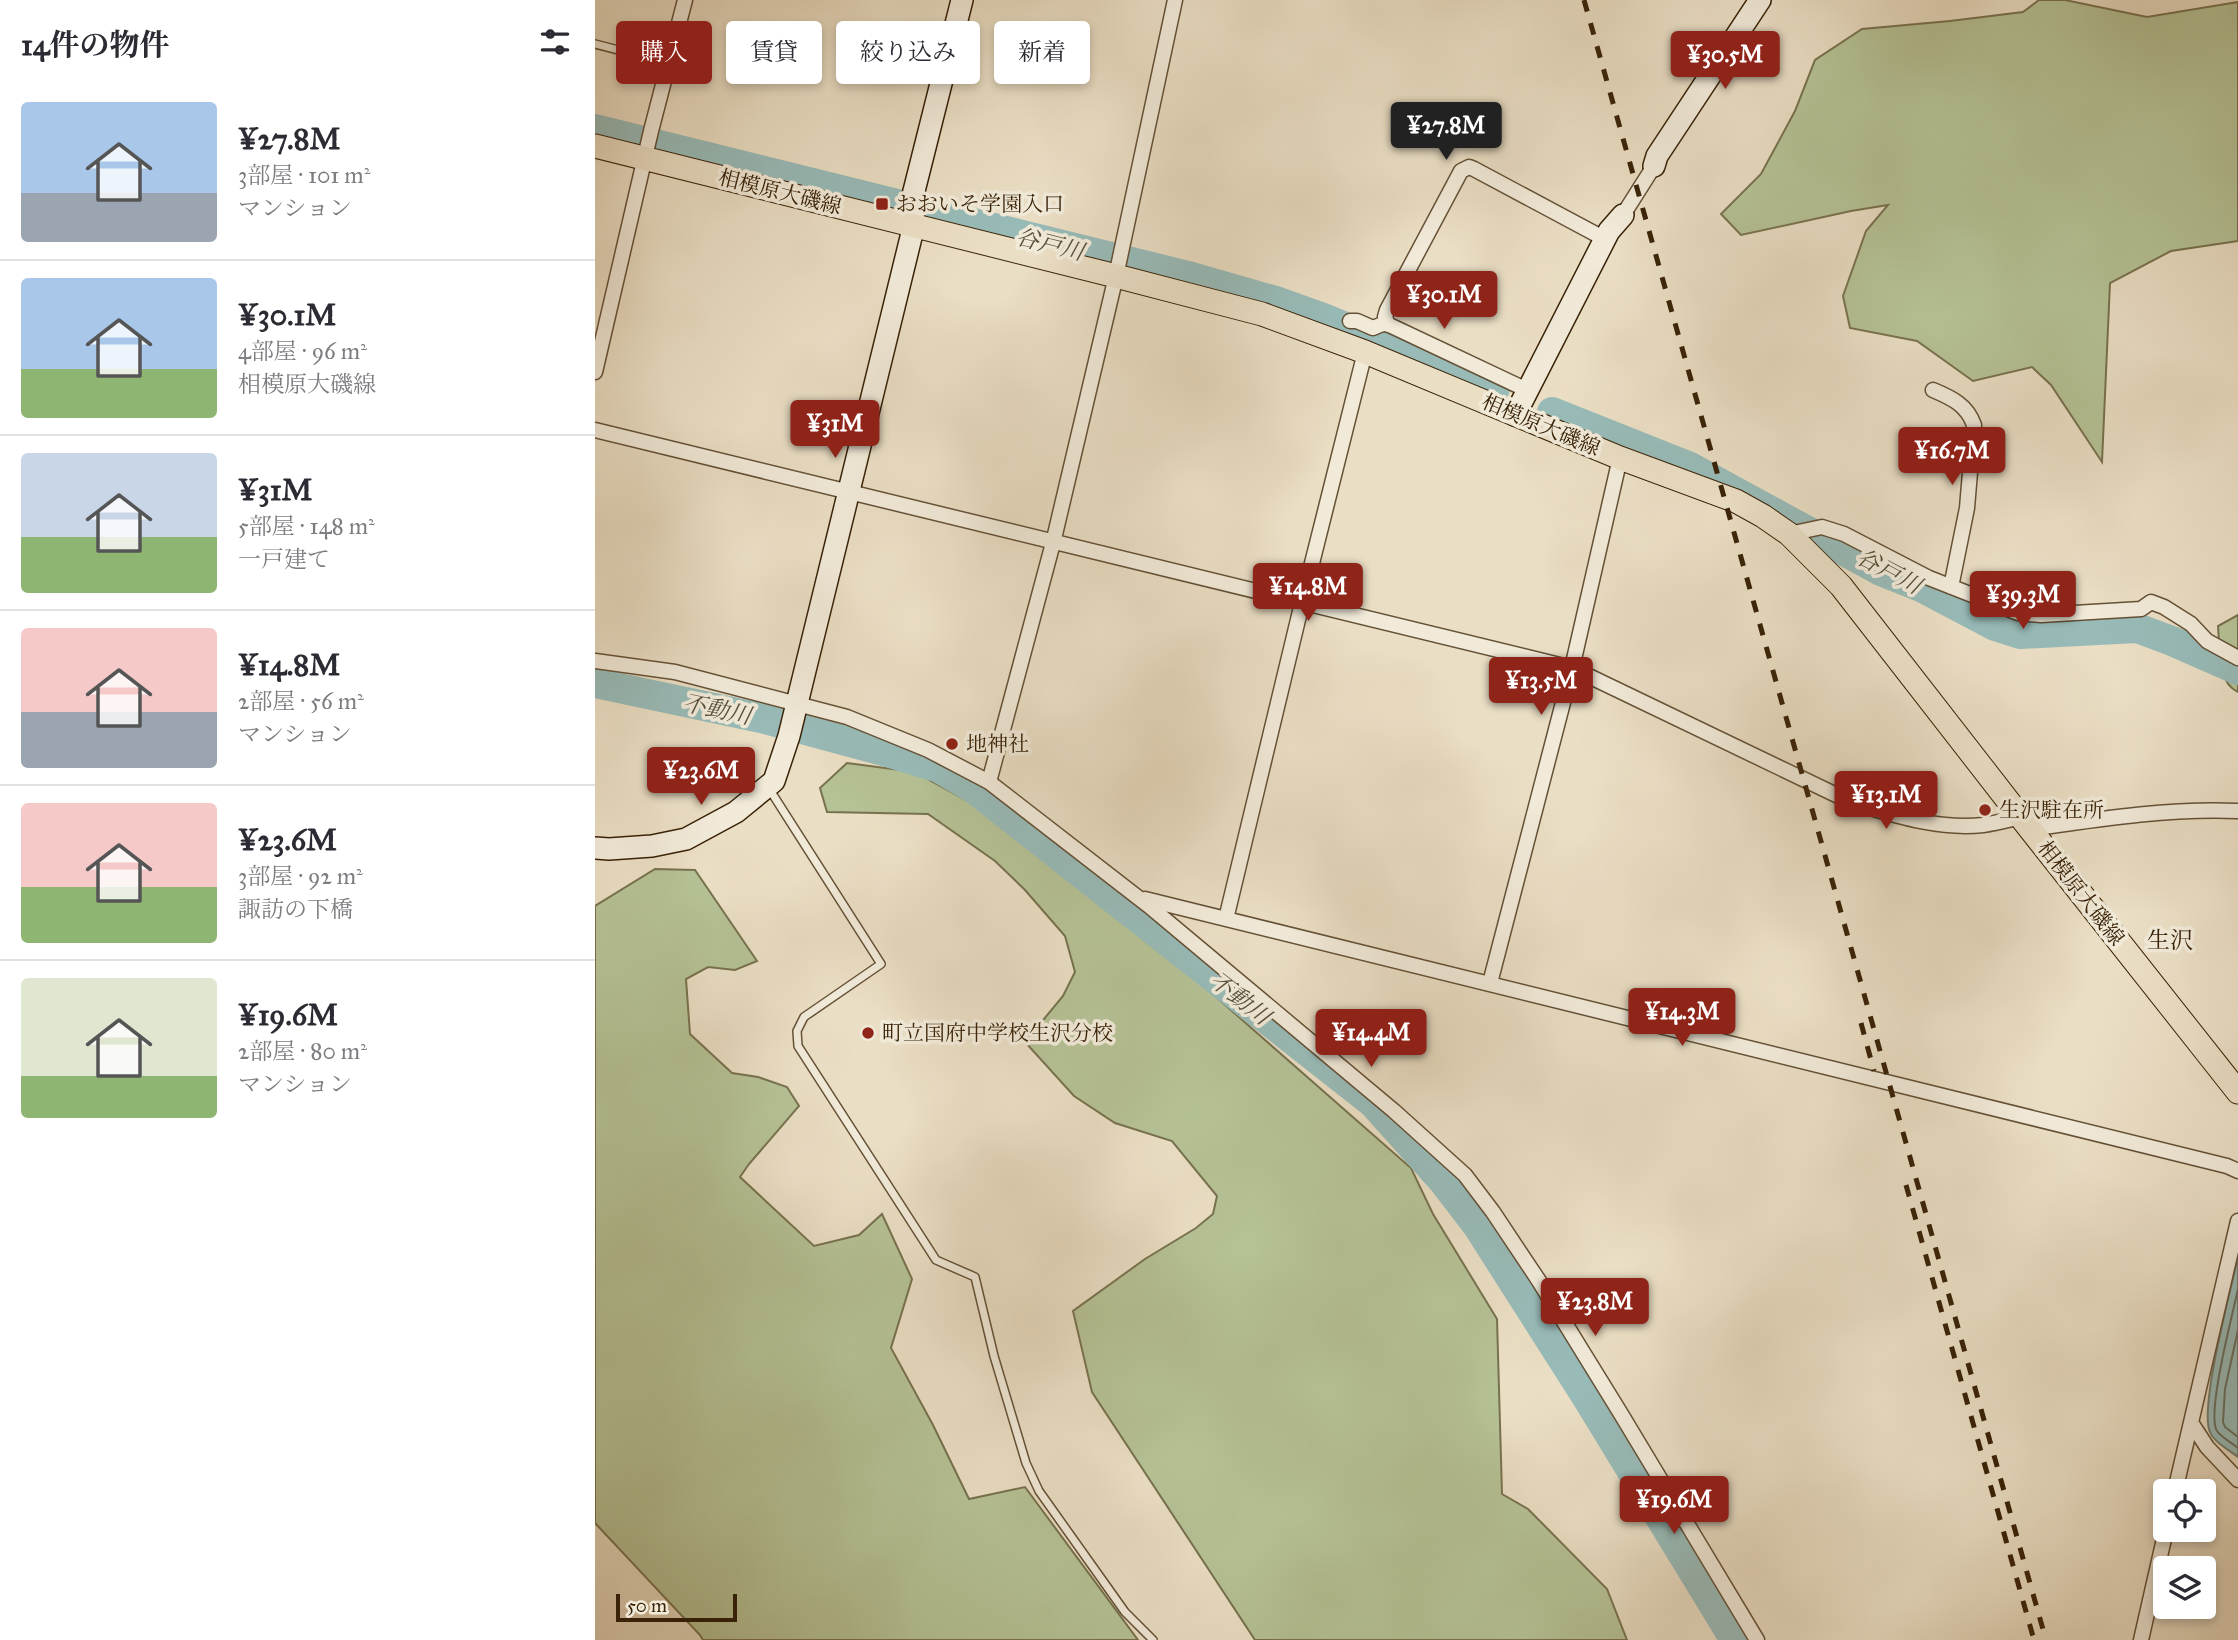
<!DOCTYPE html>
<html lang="ja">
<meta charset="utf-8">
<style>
:root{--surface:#fff;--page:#f7f7f7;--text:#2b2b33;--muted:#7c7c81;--line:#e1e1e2;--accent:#8f2418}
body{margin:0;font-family:"IM FELL Great Primer","Noto Serif JP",serif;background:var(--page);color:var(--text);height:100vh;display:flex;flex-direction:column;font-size:26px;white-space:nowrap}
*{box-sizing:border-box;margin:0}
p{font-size:23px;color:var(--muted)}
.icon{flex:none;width:38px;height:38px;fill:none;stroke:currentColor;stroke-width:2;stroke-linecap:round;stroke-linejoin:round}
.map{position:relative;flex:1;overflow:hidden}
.sheet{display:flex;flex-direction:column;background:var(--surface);width:595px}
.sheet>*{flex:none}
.guide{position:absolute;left:21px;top:21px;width:665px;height:63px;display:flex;gap:14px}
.tools{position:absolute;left:1558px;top:1479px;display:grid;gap:14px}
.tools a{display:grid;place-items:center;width:63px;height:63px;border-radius:7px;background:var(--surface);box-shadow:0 4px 10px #0003;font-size:35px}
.scale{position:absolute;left:21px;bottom:18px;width:121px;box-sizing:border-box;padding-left:7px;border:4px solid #392207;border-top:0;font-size:19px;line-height:24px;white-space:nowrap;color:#392207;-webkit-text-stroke:5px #f1ead9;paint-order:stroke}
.price{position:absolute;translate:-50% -60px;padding:0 16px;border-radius:7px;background:var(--accent);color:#fff;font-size:23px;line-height:46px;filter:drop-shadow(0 2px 4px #0008)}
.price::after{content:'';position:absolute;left:50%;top:42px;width:21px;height:16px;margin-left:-10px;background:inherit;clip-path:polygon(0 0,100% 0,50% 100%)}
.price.on{background:#222;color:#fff}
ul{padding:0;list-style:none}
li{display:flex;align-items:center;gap:21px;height:175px;padding:0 21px}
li+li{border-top:2px solid var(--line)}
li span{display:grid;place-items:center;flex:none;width:196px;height:140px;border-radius:7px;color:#555}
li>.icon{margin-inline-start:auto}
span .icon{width:84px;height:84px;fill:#fffc;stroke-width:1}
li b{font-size:30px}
h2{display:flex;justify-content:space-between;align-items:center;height:84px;padding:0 21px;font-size:30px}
.pill{padding:0 24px;border-radius:7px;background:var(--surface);box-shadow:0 4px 10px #0003;font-size:24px;line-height:63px}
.pill.on{background:var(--accent);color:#fff}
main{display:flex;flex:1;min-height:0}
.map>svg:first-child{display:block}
.green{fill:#b5c296;stroke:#77724e;stroke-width:2}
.water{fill:#98bbb8;stroke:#727e71;stroke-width:2}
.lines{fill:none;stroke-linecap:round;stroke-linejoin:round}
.shore{stroke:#686e60;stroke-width:2}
.river{stroke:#98bbb8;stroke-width:30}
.lane-casing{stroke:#655136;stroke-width:10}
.street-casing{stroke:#655136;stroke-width:17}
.secondary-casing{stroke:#392207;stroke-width:24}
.primary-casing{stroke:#392207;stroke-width:25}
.lane{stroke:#f1ead9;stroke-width:7}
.street{stroke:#f1ead9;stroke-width:14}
.secondary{stroke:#f1ead9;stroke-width:21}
.primary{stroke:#eadec4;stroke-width:23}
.rail{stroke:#392207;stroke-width:5;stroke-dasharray:12 12;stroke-linecap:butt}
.poi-dot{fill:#8f2418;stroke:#f1ead9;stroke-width:2.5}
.labels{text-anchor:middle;stroke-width:7;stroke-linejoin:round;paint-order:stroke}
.street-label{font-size:21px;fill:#392207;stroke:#f1ead9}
.poi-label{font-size:21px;fill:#392207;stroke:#f1ead9;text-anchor:start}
.water-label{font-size:23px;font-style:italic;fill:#56503c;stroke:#f1ead9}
.neighbourhood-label{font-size:23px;fill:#392207;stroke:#f1ead9}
</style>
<main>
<section class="sheet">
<h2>14件の物件<svg class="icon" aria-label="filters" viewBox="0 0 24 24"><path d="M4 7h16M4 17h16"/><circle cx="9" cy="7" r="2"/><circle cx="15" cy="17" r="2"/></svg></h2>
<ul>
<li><span style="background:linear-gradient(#a9c7e8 65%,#9aa5b1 0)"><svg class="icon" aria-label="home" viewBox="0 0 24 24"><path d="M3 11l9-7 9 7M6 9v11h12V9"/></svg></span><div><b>¥27.8M</b><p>3部屋 · 101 m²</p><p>マンション</p></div></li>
<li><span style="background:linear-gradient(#a9c7e8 65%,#8fb573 0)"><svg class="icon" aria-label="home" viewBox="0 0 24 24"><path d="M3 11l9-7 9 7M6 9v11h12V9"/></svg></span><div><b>¥30.1M</b><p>4部屋 · 96 m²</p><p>相模原大磯線</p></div></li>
<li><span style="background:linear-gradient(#c9d6e8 60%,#8fb573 0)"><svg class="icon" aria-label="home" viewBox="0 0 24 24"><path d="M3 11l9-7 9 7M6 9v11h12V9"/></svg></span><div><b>¥31M</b><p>5部屋 · 148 m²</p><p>一戸建て</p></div></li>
<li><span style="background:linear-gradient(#f6c9c9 60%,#9aa5b1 0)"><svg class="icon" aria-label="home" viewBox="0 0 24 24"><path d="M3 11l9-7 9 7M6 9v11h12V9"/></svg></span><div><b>¥14.8M</b><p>2部屋 · 56 m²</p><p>マンション</p></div></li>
<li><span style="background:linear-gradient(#f6c9c9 60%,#8fb573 0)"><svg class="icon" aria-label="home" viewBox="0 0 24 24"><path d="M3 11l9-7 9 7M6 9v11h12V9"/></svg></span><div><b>¥23.6M</b><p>3部屋 · 92 m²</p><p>諏訪の下橋</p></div></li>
<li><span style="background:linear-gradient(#dfe7d0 70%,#8fb573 0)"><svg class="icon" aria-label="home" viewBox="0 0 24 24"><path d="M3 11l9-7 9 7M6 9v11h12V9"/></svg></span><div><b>¥19.6M</b><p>2部屋 · 80 m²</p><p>マンション</p></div></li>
</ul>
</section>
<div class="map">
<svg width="1643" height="1640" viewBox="0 0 1643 1640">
<rect width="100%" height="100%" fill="#eadec4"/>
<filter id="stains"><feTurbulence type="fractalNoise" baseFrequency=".00286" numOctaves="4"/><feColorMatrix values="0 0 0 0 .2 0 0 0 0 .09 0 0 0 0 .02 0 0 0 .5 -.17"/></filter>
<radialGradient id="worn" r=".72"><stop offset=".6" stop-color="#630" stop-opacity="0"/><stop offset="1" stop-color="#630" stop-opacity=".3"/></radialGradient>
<!-- green -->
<path class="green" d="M1444 0H1470L1552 17 1643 2V241L1576 251 1515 283 1507 462 1456 385 1437 367 1378 381 1322 341 1255 328 1248 296 1271 231 1293 205 1256 211 1146 235 1126 214 1166 174 1200 111 1220 60 1267 29 1355 21 1428 12Z
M1643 615V692C1621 682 1625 647 1623 626Z
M252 763 320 772 402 817 580 961 816 1168 838 1214 902 1319 907 1494 933 1509 1012 1589 1032 1640H660L497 1392 478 1311 550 1259 601 1228 618 1214 622 1196 577 1141 520 1123 479 1096 430 1042 468 996 480 972 470 936 430 890 400 861 333 814 232 812 225 788Z
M60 869 100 870 162 961 140 970 113 967 91 979 95 1034 137 1073 163 1077 192 1087 204 1106 154 1164 145 1177 219 1246 264 1235 287 1214 317 1279 296 1348 338 1425 374 1499 430 1487 543 1640H108L105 1635 0 1523V906Z"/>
<!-- water -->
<path class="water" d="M1643 1257V1457C1634 1450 1619 1442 1615 1432 1604 1408 1636 1289 1643 1257Z"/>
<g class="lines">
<!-- shore -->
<path class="shore" d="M1643 1289C1638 1313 1611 1414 1622 1431 1626 1437 1637 1443 1643 1448
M1643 1330 1630 1389 1628 1422 1630 1427 1643 1437"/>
<!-- river -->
<path class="river" d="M0 129 593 276 684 302 723 316 900 388
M957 412 1095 467 1286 571 1326 587 1400 626 1425 634 1542 628 1577 641 1643 670
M0 683 166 718 292 752 344 768 378 788 778 1103 849 1182 882 1225 991 1396 1140 1640"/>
<!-- lane casing -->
<g class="lane-casing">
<path id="lane" d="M0 44 74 63
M173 787 286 964 209 1017 202 1031 203 1046 341 1260 380 1277 399 1356 431 1463 444 1491 530 1612 558 1640"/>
</g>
<!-- street casing -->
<g class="street-casing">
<path id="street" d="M1028 215 1059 166
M755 321H762L778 328 790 323 932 390
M793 325 790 317 792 310 866 171 874 167 879 169 1010 239
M0 372 56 131 90 0
M1338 390C1357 398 1372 405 1379 425L1372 508 1356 587
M0 430 977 668 1258 803C1299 815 1344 830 1388 825 1401 823 1413 820 1426 817
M1194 534 1227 527 1249 534 1334 578 1423 613 1446 615 1546 609 1556 602 1569 607 1596 624 1612 641 1643 658
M0 661 80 672 252 717 333 750 394 782 554 906 799 1111 870 1175 898 1212 944 1281 1026 1414 1162 1640
M394 782 458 543 521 276 580 0
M1435 829C1504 819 1573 808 1643 811
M550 899 1632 1166 1643 1171
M631 919 707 603 770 352
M895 983 977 668 1025 458
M1597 1424 1612 1447 1643 1480
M1580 1491 1643 1221
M1546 1640 1571 1530"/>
</g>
<!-- secondary casing -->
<g class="secondary-casing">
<path id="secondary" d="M1059 166 1062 156 1165 0
M920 415 1014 231 1028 215
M0 848 14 849 57 846 91 839 141 812 179 781 194 736 319 225 317 199 367 0"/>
</g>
<!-- primary casing -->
<g class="primary-casing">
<path id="primary" d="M0 146 521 276 667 314 770 352 1025 458 1141 501 1168 516 1194 534 1246 586 1435 829 1643 1092"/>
</g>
<!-- lane -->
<use href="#lane" class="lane"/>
<!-- street -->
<use href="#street" class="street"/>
<!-- secondary -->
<use href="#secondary" class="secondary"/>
<!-- primary -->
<use href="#primary" class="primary"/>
<!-- rail -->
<path class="rail" d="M989 0 1451 1640
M1266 1023 1279 1071
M1311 1185 1439 1640"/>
</g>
<!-- markers -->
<g class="poi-dot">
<rect x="280" y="197" width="14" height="14" rx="3.5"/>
<circle cx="357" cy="744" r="7"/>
<circle cx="1390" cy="810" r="7"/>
<circle cx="273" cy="1033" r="7"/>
</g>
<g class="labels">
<!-- street labels -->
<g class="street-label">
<text transform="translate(185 192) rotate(14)" y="7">相模原大磯線</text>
<text transform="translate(946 425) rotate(23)" y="7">相模原大磯線</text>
<text transform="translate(1486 893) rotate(52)" y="7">相模原大磯線</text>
</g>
<!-- poi labels -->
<g class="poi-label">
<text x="301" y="211">おおいそ学園入口</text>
<text x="371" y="751">地神社</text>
<text x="1404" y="817">生沢駐在所</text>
<text x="287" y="1040">町立国府中学校生沢分校</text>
</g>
<!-- water labels -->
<g class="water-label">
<text transform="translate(455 244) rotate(14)" y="8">谷戸川</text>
<text transform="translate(1294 571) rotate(28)" y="8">谷戸川</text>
<text transform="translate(122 709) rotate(12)" y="8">不動川</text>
<text transform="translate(645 998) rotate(38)" y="8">不動川</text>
</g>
<!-- neighbourhood labels -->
<g class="neighbourhood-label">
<text x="1575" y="948">生沢</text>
</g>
</g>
<rect width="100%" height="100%" filter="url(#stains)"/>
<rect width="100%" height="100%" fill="url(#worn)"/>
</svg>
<div class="tools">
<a><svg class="icon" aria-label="locate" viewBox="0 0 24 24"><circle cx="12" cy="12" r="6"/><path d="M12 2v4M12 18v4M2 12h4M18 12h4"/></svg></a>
<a><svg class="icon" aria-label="layers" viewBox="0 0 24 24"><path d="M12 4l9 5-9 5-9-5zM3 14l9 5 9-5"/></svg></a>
</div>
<div class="scale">50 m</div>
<b class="price" style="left:1130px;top:91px">¥30.5M</b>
<b class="price on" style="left:851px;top:162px">¥27.8M</b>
<b class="price" style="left:849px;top:331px">¥30.1M</b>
<b class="price" style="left:240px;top:460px">¥31M</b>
<b class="price" style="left:1357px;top:487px">¥16.7M</b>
<b class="price" style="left:713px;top:623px">¥14.8M</b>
<b class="price" style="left:1428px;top:631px">¥39.3M</b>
<b class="price" style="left:946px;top:717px">¥13.5M</b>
<b class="price" style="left:106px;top:807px">¥23.6M</b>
<b class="price" style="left:1291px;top:831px">¥13.1M</b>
<b class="price" style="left:1087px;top:1048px">¥14.3M</b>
<b class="price" style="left:776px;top:1069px">¥14.4M</b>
<b class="price" style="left:1000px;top:1338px">¥23.8M</b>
<b class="price" style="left:1079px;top:1536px">¥19.6M</b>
<div class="guide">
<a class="pill on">購入</a>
<a class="pill">賃貸</a>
<a class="pill">絞り込み</a>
<a class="pill">新着</a>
</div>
</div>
</main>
